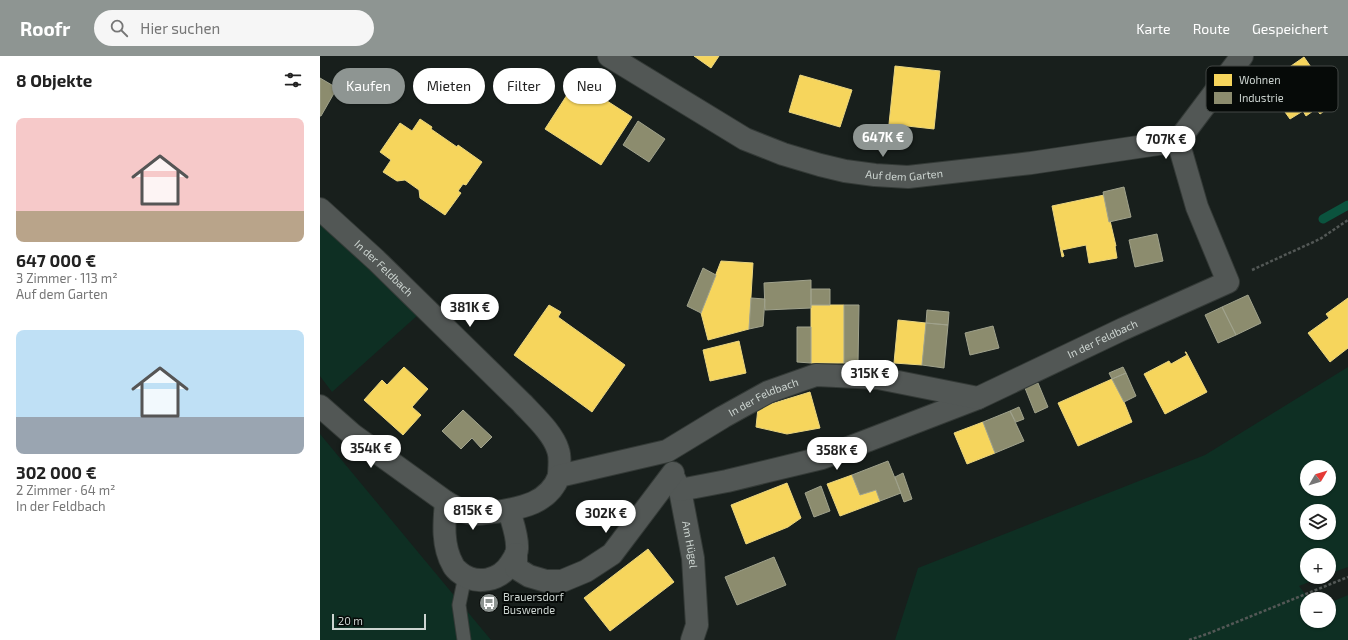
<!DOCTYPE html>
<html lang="de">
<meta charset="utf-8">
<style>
:root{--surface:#fff;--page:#f6f6f6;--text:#222;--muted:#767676;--accent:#8e9592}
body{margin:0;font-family:"Exo 2",sans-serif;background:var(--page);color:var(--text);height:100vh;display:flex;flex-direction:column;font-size:15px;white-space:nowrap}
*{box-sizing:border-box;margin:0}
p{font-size:13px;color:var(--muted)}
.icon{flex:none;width:22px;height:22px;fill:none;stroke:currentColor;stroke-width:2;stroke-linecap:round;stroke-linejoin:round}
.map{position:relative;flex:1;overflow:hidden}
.drawer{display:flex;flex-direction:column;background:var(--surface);width:320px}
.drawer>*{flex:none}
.hud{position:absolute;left:12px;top:12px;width:380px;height:36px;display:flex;gap:8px}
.needle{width:26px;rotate:52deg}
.controls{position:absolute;left:980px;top:404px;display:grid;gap:8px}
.controls a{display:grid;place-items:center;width:36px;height:36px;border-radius:50%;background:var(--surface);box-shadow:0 1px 3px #0004;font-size:20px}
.scale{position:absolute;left:12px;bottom:10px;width:94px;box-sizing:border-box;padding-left:4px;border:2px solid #cdd5d1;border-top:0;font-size:11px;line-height:14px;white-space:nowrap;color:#cdd5d1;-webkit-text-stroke:3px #060a08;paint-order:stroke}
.price{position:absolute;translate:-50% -34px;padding:0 9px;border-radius:14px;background:#fff;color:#222;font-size:13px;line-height:26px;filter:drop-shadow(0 1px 2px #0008)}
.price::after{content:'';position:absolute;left:50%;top:24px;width:12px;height:9px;margin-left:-6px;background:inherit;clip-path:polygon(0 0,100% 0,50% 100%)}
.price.current{background:var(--accent);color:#fff}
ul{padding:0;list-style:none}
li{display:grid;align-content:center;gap:8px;height:212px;padding:0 16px}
li span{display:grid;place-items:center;height:124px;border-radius:8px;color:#555}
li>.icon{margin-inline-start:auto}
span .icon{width:72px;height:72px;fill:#fffc;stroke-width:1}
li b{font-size:17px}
h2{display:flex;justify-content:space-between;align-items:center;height:48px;padding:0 16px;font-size:17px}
.chip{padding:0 14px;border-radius:18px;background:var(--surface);box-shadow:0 1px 3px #0004;font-size:14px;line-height:36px}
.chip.current{background:var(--accent);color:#fff}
header{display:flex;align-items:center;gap:24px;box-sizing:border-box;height:56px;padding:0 20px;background:var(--accent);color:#fff}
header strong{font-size:19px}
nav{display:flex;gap:22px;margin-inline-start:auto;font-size:14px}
.search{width:280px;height:36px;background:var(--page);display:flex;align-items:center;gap:10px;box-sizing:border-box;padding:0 14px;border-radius:22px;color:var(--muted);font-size:15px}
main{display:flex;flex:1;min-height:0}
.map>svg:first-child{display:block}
.green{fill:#0e2f23;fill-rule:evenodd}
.homes{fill:#f6d55c;stroke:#ead57f}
.industry{fill:#8c8c6e;stroke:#a0a28c}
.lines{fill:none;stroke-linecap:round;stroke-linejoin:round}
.stream{stroke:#0b533e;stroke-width:9}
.service-casing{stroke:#343a37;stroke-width:15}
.minor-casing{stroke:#343a37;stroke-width:24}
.tertiary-casing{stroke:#343a37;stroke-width:24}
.path{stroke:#535856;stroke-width:2.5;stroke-dasharray:3 2;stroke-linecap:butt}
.service{stroke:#525755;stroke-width:13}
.minor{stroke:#525755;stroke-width:22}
.tertiary{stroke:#525755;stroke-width:22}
.labels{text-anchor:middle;stroke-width:4;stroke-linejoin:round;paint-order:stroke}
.street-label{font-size:11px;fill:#cdd5d1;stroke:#060a08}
.poi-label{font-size:11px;fill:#cdd5d1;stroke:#060a08;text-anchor:start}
.key{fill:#060a08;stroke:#424744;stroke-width:1}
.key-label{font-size:11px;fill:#cdd5d1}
</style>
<header>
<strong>Roofr</strong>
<div class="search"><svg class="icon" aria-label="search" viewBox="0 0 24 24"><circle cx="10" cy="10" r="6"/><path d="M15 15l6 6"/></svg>Hier suchen</div>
<nav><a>Karte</a><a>Route</a><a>Gespeichert</a></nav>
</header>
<main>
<section class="drawer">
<h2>8 Objekte<svg class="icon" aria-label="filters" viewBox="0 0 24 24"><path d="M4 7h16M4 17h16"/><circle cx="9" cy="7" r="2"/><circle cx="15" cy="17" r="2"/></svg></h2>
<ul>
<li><span style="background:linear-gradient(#f6c9c9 75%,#b9a48a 0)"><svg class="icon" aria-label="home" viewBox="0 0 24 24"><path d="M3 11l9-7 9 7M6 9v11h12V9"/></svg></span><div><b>647 000 €</b><p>3 Zimmer · 113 m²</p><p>Auf dem Garten</p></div></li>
<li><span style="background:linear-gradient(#bfe0f5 70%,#9aa5b1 0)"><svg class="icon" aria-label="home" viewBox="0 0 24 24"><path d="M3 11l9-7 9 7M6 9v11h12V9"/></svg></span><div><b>302 000 €</b><p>2 Zimmer · 64 m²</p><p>In der Feldbach</p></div></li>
</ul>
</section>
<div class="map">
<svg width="1028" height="584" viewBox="0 0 1028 584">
<rect width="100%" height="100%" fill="#181f1c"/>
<!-- green -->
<path class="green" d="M0 165 99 258 12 336 0 320Z
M1028 311V511L1009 518V499H987V521H1002L979 530 989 543H987V565H1009V547L1028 539V584H575L598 512 885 399ZM987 411H1009V433H987ZM987 455H1009V477H987Z
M0 378 171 584H0Z"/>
<!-- homes -->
<path class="homes" d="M374 0H399L391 12Z
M984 1 1016 47 1000 58 996 53 986 60 983 55 970 63 945 28Z
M575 10 620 15 614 73 569 68Z
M480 19 532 34 520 71 469 56Z
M256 25 312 61 281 109 225 73Z
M100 63 112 71 111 73 137 91 138 89 162 106 146 129 143 128 138 135 141 137 125 159 100 142 99 134 85 124 77 125 63 116 71 104 60 96 80 67 92 75Z
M784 139 796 190H795L797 202 769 207 766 189 742 194 744 200 742 201 732 150Z
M401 205 433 207 429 273 388 284 381 257Z
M1028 242V292L1010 306 988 277 1009 262 1006 258Z
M229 249 241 256 238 261 305 309 272 356 194 299Z
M491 249H524V307H491Z
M578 264 606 267 602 309 574 307Z
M419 285 426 317 390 325 383 294Z
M865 296H866L887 336 845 358 824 318 849 305 851 308 867 299Z
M84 311 108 333 92 351 101 359 83 379 44 344 62 324 67 329Z
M792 323 804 346 812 366 758 390 738 347Z
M490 336 500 372 467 378 436 371 438 352Z
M663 366 675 397 647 408 634 377Z
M532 419 540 439 556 434 560 445 520 460 507 428Z
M467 427 481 462 468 471 426 488 411 449Z
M328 493 354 526 290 575 264 542Z"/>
<!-- industry -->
<path class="industry" d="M0 22 17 32 1 60H0Z
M318 65 345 83 329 106 303 89Z
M804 131 811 161 789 166 783 136Z
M837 178 843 205 815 211 809 184Z
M383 212 396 219 381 257 367 250Z
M491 224V252L445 254 444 227Z
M491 233H510V249H491Z
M928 239 941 267 916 279 902 251Z
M431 242 445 243 443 270 429 273Z
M524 249H539L538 307H524Z
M902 251 916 279 898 287 885 259Z
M607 254 629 256 628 269 606 267Z
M606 267 628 269 624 312 602 309Z
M673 270 679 292 650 299 645 277Z
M477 271H491V307L477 306Z
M803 311 806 317 792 323 789 317Z
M806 317 816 340 804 346 792 323Z
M718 327 728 351 715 357 705 332Z
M699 351 704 363 696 366 690 355Z
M143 354 172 381 161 392 152 382 141 393 122 375Z
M690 355 704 385 675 397 663 366Z
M568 405 581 437 560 445 556 434 540 439 532 419Z
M583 417 592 443 584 446 575 421Z
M501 430 510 455 494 461 485 437Z
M454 501 466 529 417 549 405 521Z"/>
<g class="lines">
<!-- stream -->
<path class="stream" d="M1003 163 1028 149"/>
<!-- service casing -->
<g class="service-casing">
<path id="service" d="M144 584 139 549 145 520"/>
</g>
<!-- minor casing -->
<g class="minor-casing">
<g id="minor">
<path id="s1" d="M289 0 425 83 463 98 500 109 525 115 555 119 588 121 711 107 858 85"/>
<path id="s2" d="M0 153 56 204 202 347C214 360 233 377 238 394 241 402 239 412 239 420"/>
<path id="s3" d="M354 422 360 434 373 502 377 569 372 584"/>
<path d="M360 434 407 425 502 402 658 342"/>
<path id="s4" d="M189 454C192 466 198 480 197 493 197 498 194 502 191 507 180 525 156 530 139 516 137 514 134 512 133 509 122 490 124 467 126 446 135 451 144 457 154 458 161 458 169 456 176 456 202 452 229 447 239 420L347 395 403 361 448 336 496 319 558 322 658 342 803 273 908 226 877 151 858 85 922 0"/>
<path d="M196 498V512L209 520 226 525H242L266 515 292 498 353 417"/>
</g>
</g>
<!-- tertiary casing -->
<g class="tertiary-casing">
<path id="tertiary" d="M0 350 33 379 126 446"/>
</g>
<!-- path -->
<path class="path" d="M932 214 1000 183 1028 164
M869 584 887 578 1028 521"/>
<!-- service -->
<use href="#service" class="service"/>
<!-- minor -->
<use href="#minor" class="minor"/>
<!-- tertiary -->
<use href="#tertiary" class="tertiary"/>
</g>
<!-- icons -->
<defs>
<g id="bus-disc" transform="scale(1)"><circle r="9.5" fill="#8e9592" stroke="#060a08"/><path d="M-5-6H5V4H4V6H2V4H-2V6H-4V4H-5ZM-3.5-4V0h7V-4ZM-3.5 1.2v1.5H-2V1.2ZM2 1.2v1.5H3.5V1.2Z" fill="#fff"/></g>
</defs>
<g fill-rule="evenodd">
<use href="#bus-disc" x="169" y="547"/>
</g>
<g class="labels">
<!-- street labels -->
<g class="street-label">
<text dy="4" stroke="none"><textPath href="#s1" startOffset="324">Auf dem Garten</textPath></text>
<text dy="4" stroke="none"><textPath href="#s2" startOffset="87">In der Feldbach</textPath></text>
<text dy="4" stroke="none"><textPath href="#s4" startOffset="899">In der Feldbach</textPath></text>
<text dy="4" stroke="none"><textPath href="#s4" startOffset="540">In der Feldbach</textPath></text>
<text dy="4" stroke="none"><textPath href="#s3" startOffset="69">Am Hügel</textPath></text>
</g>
<!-- poi labels -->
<g class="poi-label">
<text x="183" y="545">Brauersdorf<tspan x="183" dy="13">Buswende</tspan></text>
</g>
</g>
<!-- legend -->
<rect x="886" y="10" width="132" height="46" rx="6" class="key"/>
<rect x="894" y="18" width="18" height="12" fill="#f6d55c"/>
<rect x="894" y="36" width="18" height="12" fill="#8c8c6e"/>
<g class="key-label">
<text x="919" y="28">Wohnen</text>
<text x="919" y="46">Industrie</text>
</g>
</svg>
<div class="controls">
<a><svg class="needle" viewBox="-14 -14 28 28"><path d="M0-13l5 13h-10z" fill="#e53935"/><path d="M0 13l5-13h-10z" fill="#767676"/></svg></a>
<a><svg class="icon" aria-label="layers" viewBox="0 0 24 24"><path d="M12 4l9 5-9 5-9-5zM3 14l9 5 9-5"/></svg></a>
<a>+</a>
<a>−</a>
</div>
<div class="scale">20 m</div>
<b class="price current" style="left:563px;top:102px">647K €</b>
<b class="price" style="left:846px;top:104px">707K €</b>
<b class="price" style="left:150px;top:272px">381K €</b>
<b class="price" style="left:550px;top:338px">315K €</b>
<b class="price" style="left:51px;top:413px">354K €</b>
<b class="price" style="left:517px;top:415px">358K €</b>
<b class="price" style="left:153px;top:475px">815K €</b>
<b class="price" style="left:286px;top:478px">302K €</b>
<div class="hud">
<a class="chip current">Kaufen</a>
<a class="chip">Mieten</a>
<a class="chip">Filter</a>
<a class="chip">Neu</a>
</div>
</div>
</main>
